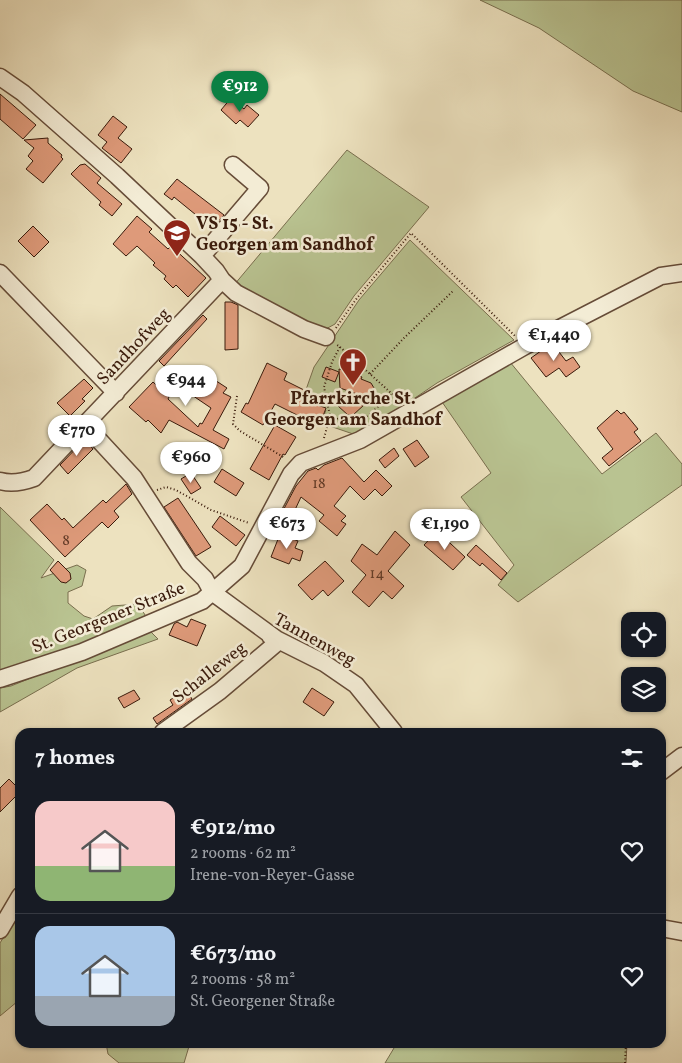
<!DOCTYPE html>
<meta charset="utf-8">
<style>
:root{--surface:#171b24;--page:#20242c;--text:#f1f3f6;--muted:#9ea1a6;--line:#363941;--accent:#0b8043}
body{margin:0;font-family:Vollkorn,serif;background:var(--page);color:var(--text);height:100vh;display:flex;flex-direction:column;font-size:19px;white-space:nowrap}
*{box-sizing:border-box;margin:0}
p{font-size:16px;color:var(--muted)}
.icon{flex:none;width:28px;height:28px;fill:none;stroke:currentColor;stroke-width:2;stroke-linecap:round;stroke-linejoin:round}
.map{position:relative;flex:1;overflow:hidden}
.panel{position:absolute;left:15px;top:728px;width:651px;height:320px;display:flex;flex-direction:column;background:var(--surface);border-radius:15px;box-shadow:0 1px 4px #0004}
.panel>*{flex:none}
.fabs{position:absolute;left:621px;top:612px;display:grid;gap:10px}
.fabs a{display:grid;place-items:center;width:45px;height:45px;border-radius:10px;background:var(--surface);box-shadow:0 1px 4px #0004;font-size:25px}
.price{position:absolute;translate:-50% -42px;padding:0 11px;border-radius:18px;background:#fff;color:#222;font-size:16px;line-height:32px;filter:drop-shadow(0 1px 2px #0008)}
.price::after{content:'';position:absolute;left:50%;top:30px;width:15px;height:11px;margin-left:-8px;background:inherit;clip-path:polygon(0 0,100% 0,50% 100%)}
.price.selected{background:var(--accent);color:#fff}
ul{padding:0;list-style:none}
li{display:flex;align-items:center;gap:15px;height:125px;padding:0 20px}
li+li{border-top:1px solid var(--line)}
li span{display:grid;place-items:center;flex:none;width:140px;height:100px;border-radius:15px;color:#555}
li>.icon{margin-inline-start:auto}
span .icon{width:60px;height:60px;fill:#fffc;stroke-width:1}
li b{font-size:21px}
h2{display:flex;justify-content:space-between;align-items:center;height:60px;padding:0 20px;font-size:21px}
.map>svg:first-child{display:block}
.green{fill:#b9c391;stroke:#796e4e}
.building{fill:#de9a7a;stroke:#391a0b}
.lines{fill:none;stroke-linecap:round;stroke-linejoin:round}
.minor-casing{stroke:#664c38;stroke-width:19}
.path{stroke:#391a0b;stroke-width:2;stroke-dasharray:1 2.5;stroke-linecap:butt}
.minor{stroke:#f3ecd5;stroke-width:16}
.labels{text-anchor:middle;stroke-width:5;stroke-linejoin:round;paint-order:stroke}
.number-label{font-size:15px;fill:#623a27}
.poi-label{font-size:18px;font-weight:bold;fill:#391a0b;stroke:#f3ecd5;text-anchor:start}
.street-label{font-size:18px;fill:#391a0b;stroke:#f3ecd5}
</style>
<div class="map">
<svg width="682" height="1063" viewBox="0 0 682 1063">
<rect width="100%" height="100%" fill="#ede2bf"/>
<filter id="stains"><feTurbulence type="fractalNoise" baseFrequency=".004" numOctaves="4"/><feColorMatrix values="0 0 0 0 .2 0 0 0 0 .09 0 0 0 0 .02 0 0 0 .5 -.17"/></filter>
<radialGradient id="worn" r=".72"><stop offset=".6" stop-color="#630" stop-opacity="0"/><stop offset="1" stop-color="#630" stop-opacity=".3"/></radialGradient>
<!-- green -->
<path class="green" d="M480 0H682V112L633 91 539 28Z
M347 150 429 207 354 296 335 324 324 330 234 285Z
M410 240 514 340 437 383 359 436 321 423 326 410 302 401 314 367 359 300Z
M510 362 602 474 656 433 682 464V485L518 602 498 585 514 565 461 497 491 473 440 399Z
M0 507 54 560 41 578 77 565 86 570 82 586 68 592V603L84 616 93 619 112 606 138 604 147 618 80 646 0 673Z
M149 630 158 639 77 668 0 712V688L11 686Z
M20 910V996L18 1001 0 1016V943Z
M106 1043V1042L190 1043 184 1063H119L108 1054Z
M397 1043H627L626 1063H385Z"/>
<!-- building -->
<path class="building" d="M0 94 36 125 23 139 0 119Z
M231 98 244 109 247 105 259 115 248 127 240 120 236 124 221 110Z
M113 116 127 127 118 138 132 149 121 163 102 148 107 142 98 135Z
M48 138V143L62 155 61 157 63 159 43 183 26 169 33 161 28 156 34 148 24 140Z
M85 164 101 178 97 183 122 204 112 216 99 205 101 202 71 174 80 165Z
M177 179 224 215 212 228 174 197 172 200 164 194Z
M137 216 152 229 149 232 168 249 171 246 206 278 188 297 176 285 173 288 164 279 166 276 153 265 155 263 137 246 126 256 113 244Z
M33 226 49 242 34 257 18 241Z
M225 302H231L238 305V349L225 350Z
M203 315 207 319 164 366 159 361Z
M552 343 566 361 573 357 580 367 566 377 559 368 546 377 531 358Z
M267 363 287 373 284 380 304 390 300 399 326 408 320 424 303 418 275 404 263 425 241 412 246 403 248 404Z
M326 367 339 372 335 382 322 377Z
M339 369 362 377 361 379 371 383 374 388 368 398 340 388Z
M193 371 198 374 201 371 227 388 223 393 231 397 213 430 229 439 224 449 169 420 161 433 148 420 146 422 129 407 153 382 169 397 168 399 198 427 200 423 202 424 211 408 180 387Z
M84 379 93 388 82 399 85 401 70 416 57 403Z
M364 405 353 415H348L338 406Z
M617 410 621 414 624 412 638 429 634 432 641 441 609 466 602 458 613 449 597 428Z
M275 425 296 437 285 455 283 454 269 480 250 469Z
M85 439 93 449 68 474 60 465Z
M417 440 429 457 415 467 403 449Z
M394 448 399 456 385 468 379 460Z
M342 458 364 482 376 470 392 486 382 496 375 489 364 500 350 486 334 506 346 516 341 521 346 524 337 536 319 521 324 515 301 497 287 527 277 522 296 486 308 471 316 468 318 470 324 465Z
M222 469 244 483 236 496 214 482Z
M191 473 201 488 191 494 181 479Z
M126 484 132 494 114 511 119 517 108 528 102 522 65 557 30 520 47 504 62 520 64 518 73 528 103 500 106 503Z
M178 498 211 547 196 556 164 507Z
M220 516 245 535 236 546 212 527Z
M395 531 410 545 388 571 404 586 392 599 383 591 369 607 352 592 366 575 351 561 362 544 377 555Z
M437 531 465 557 453 570 424 545Z
M280 534 298 541 295 548 303 551 300 561 292 558 289 564 271 557Z
M476 545 507 573 501 580 482 563 480 566 467 555Z
M58 561 70 573 71 579 66 583 61 582 50 570Z
M325 561 344 581 328 596 323 590 312 600 298 585Z
M191 619 206 625 197 646 169 635 174 624 177 622 187 627Z
M312 688 334 702 324 716 303 702Z
M134 690 140 699 124 708 118 698Z
M186 690 192 699 157 724 153 718 173 705 170 700Z
M9 779 20 790V792L0 812V788Z"/>
<g class="lines">
<!-- minor casing -->
<g class="minor-casing">
<path id="minor" d="M0 77 23 93 117 176 202 256 216 271 222 280 236 293 304 329 326 337
M202 256 260 188 233 165
M0 273 116 393
M85 425 134 478 189 563 205 579 212 592 279 641
M0 481C11 484 23 482 34 478L222 280
M270 636 324 663 356 685 394 732
M0 679 82 652 202 601 242 566 291 474 301 463 360 440 525 346 661 276 682 273
M163 732 220 691 279 641
M661 772 682 756
M661 928 682 932
M0 930 20 896"/>
</g>
<!-- path -->
<path class="path" d="M336 328 357 298 411 233 515 336
M340 347 400 401
M370 374 404 338 453 291
M237 396 233 424 240 431 285 458
M330 416C363 430 369 414 392 393
M324 438 330 416 324 387 332 362 340 347 337 345
M157 490 166 487 176 490 211 510 249 523
M625 1063 626 1042"/>
<!-- minor -->
<use href="#minor" class="minor"/>
</g>
<!-- icons -->
<defs>
<g id="school-pin" transform="scale(1.4375)"><path d="M0 17L-7.5 6A9.5 9.5 0 1 1 7.5 6Z" fill="#8f2418" stroke="#f3ecd5"/><path d="M0-5L7-2L0 1L-7-2ZM-4 1L0 2.5L4 1V4Q0 6-4 4Z" fill="#fff"/></g>
<g id="church-pin" transform="scale(1.4375)"><path d="M0 17L-7.5 6A9.5 9.5 0 1 1 7.5 6Z" fill="#8f2418" stroke="#f3ecd5"/><path d="M-1.2-6h2.4v3.5h3.3v2.4h-3.3V6h-2.4V-.1h-3.3v-2.4h3.3Z" fill="#fff"/></g>
</defs>
<g fill-rule="evenodd">
<use href="#school-pin" x="177" y="233"/>
<use href="#church-pin" x="353" y="362"/>
</g>
<g class="labels">
<!-- number labels -->
<g class="number-label">
<text x="319" y="488">18</text>
<text x="66" y="545">8</text>
<text x="377" y="578">14</text>
</g>
<!-- poi labels -->
<g class="poi-label">
<text x="196" y="229">VS 15 - St.<tspan x="196" dy="21">Georgen am Sandhof</tspan></text>
<text x="353" y="404" text-anchor="middle">Pfarrkirche St.<tspan x="353" dy="21">Georgen am Sandhof</tspan></text>
</g>
<!-- street labels -->
<g class="street-label">
<text transform="translate(133 346) rotate(-47)" y="6">Sandhofweg</text>
<text transform="translate(108 617) rotate(-22)" y="6">St. Georgener Straße</text>
<text transform="translate(315 639) rotate(29)" y="6">Tannenweg</text>
<text transform="translate(209 672) rotate(-38)" y="6">Schalleweg</text>
</g>
</g>
<rect width="100%" height="100%" filter="url(#stains)"/>
<rect width="100%" height="100%" fill="url(#worn)"/>
</svg>
<div class="fabs">
<a><svg class="icon" aria-label="locate" viewBox="0 0 24 24"><circle cx="12" cy="12" r="6"/><path d="M12 2v4M12 18v4M2 12h4M18 12h4"/></svg></a>
<a><svg class="icon" aria-label="layers" viewBox="0 0 24 24"><path d="M12 4l9 5-9 5-9-5zM3 14l9 5 9-5"/></svg></a>
</div>
<b class="price selected" style="left:240px;top:113px">€912</b>
<b class="price" style="left:554px;top:362px">€1,440</b>
<b class="price" style="left:186px;top:407px">€944</b>
<b class="price" style="left:77px;top:457px">€770</b>
<b class="price" style="left:191px;top:484px">€960</b>
<b class="price" style="left:287px;top:550px">€673</b>
<b class="price" style="left:445px;top:551px">€1,190</b>
<section class="panel">
<h2>7 homes<svg class="icon" aria-label="filters" viewBox="0 0 24 24"><path d="M4 7h16M4 17h16"/><circle cx="9" cy="7" r="2"/><circle cx="15" cy="17" r="2"/></svg></h2>
<ul>
<li><span style="background:linear-gradient(#f6c9c9 65%,#8fb573 0)"><svg class="icon" aria-label="home" viewBox="0 0 24 24"><path d="M3 11l9-7 9 7M6 9v11h12V9"/></svg></span><div><b>€912/mo</b><p>2 rooms · 62 m²</p><p>Irene-von-Reyer-Gasse</p></div><svg class="icon" aria-label="heart" viewBox="0 0 24 24"><path d="M12 20l-8-8c-3-5 5-10 8-4 3-6 11-1 8 4z"/></svg></li>
<li><span style="background:linear-gradient(#a9c7e8 70%,#9aa5b1 0)"><svg class="icon" aria-label="home" viewBox="0 0 24 24"><path d="M3 11l9-7 9 7M6 9v11h12V9"/></svg></span><div><b>€673/mo</b><p>2 rooms · 58 m²</p><p>St. Georgener Straße</p></div><svg class="icon" aria-label="heart" viewBox="0 0 24 24"><path d="M12 20l-8-8c-3-5 5-10 8-4 3-6 11-1 8 4z"/></svg></li>
</ul>
</section>
</div>
